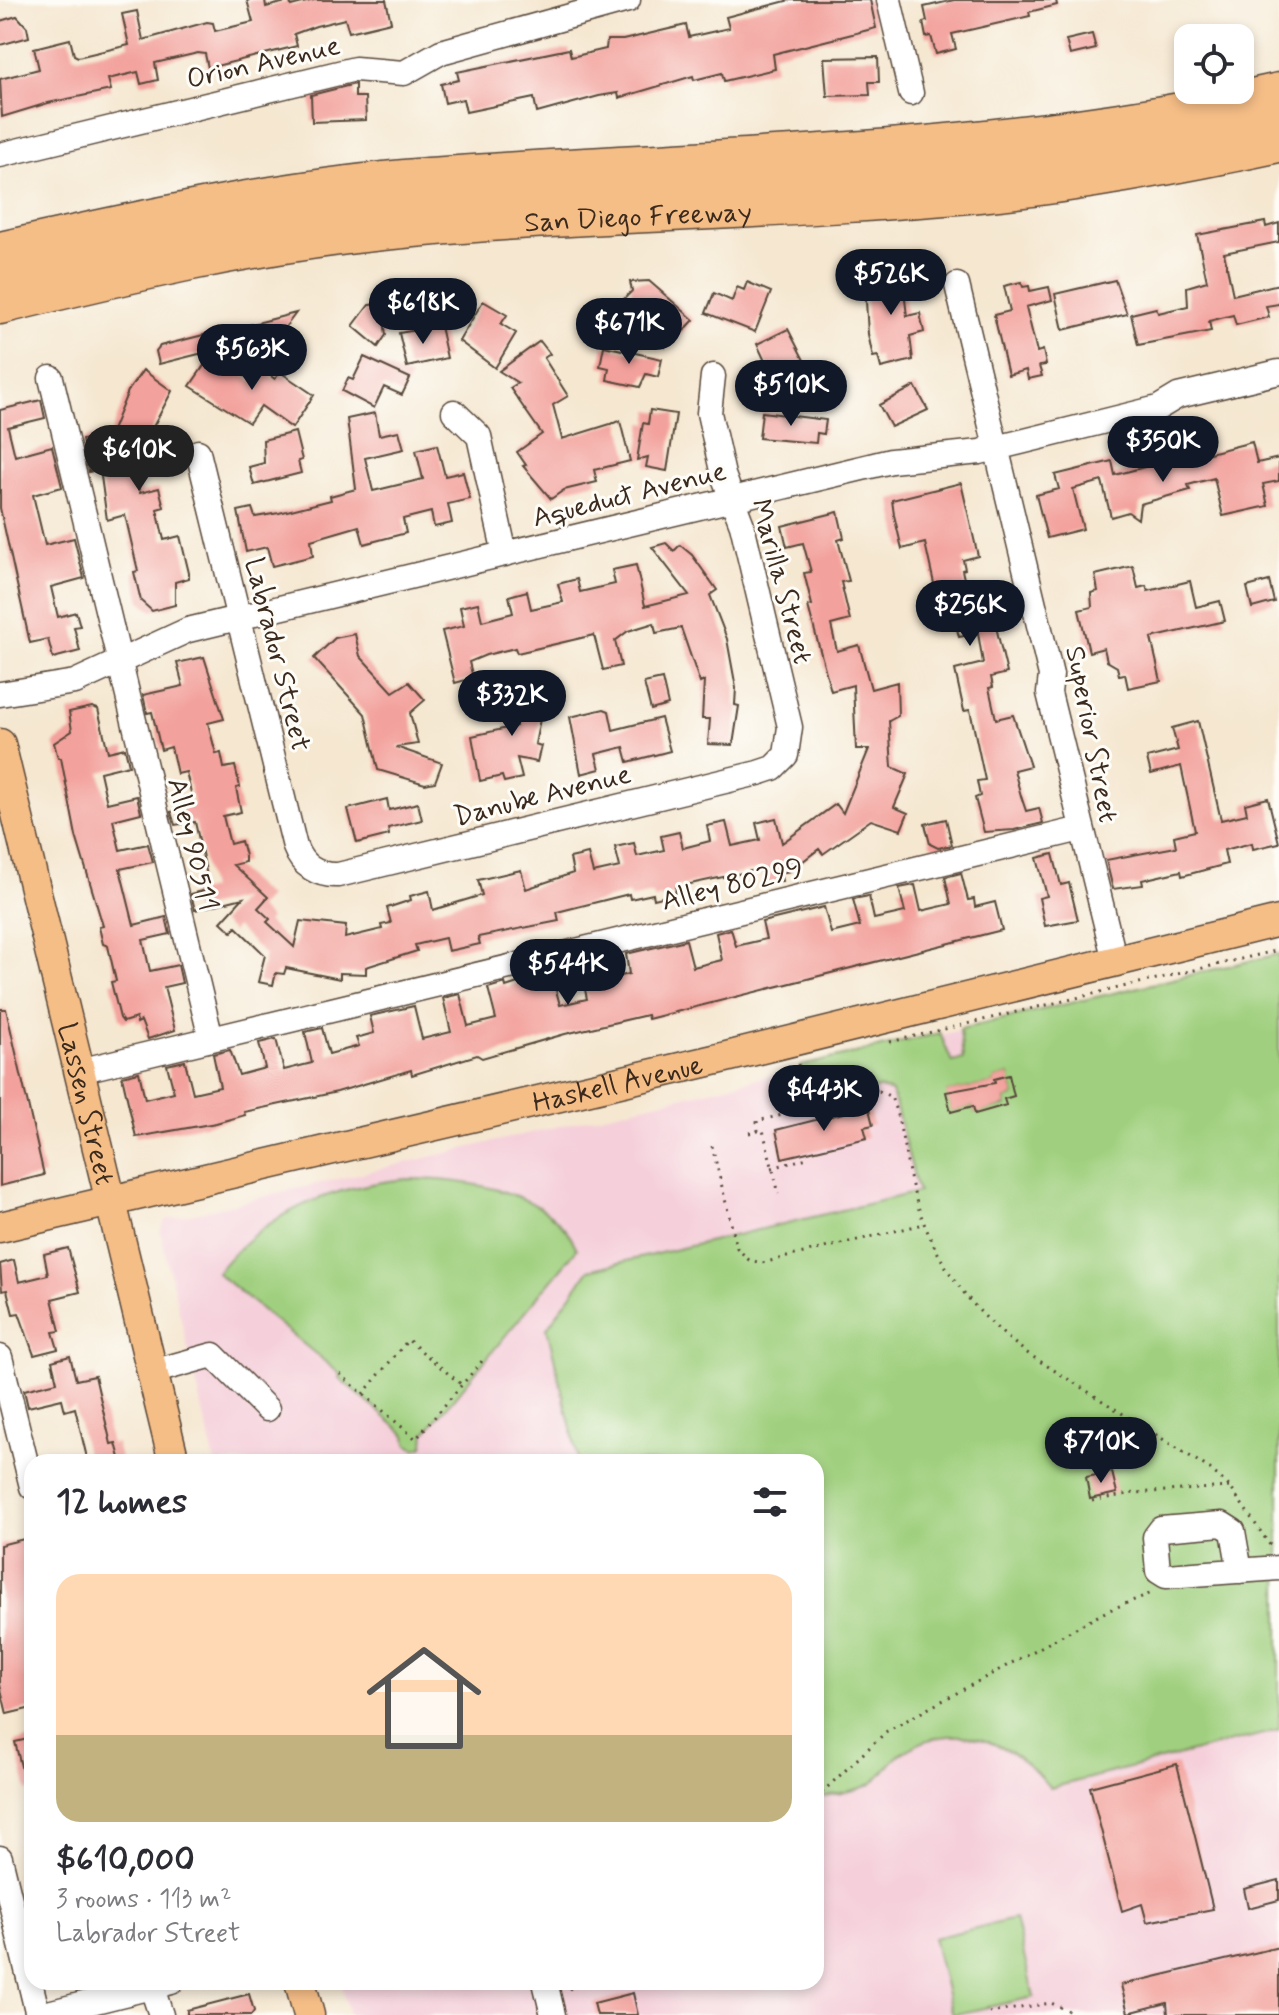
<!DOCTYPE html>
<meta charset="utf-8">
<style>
:root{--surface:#fff;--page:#f7f7f7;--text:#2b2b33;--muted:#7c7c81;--line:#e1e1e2;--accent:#111827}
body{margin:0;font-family:Mynerve,sans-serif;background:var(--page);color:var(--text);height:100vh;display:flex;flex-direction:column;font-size:30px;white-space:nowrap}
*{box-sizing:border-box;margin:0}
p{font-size:26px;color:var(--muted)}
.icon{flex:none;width:44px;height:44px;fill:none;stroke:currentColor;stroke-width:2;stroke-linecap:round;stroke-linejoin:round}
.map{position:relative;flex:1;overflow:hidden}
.side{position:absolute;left:24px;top:1454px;width:800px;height:536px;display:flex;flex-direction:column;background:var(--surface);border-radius:24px;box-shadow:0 4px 12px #0003}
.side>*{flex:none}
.buttons{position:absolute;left:1174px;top:24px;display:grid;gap:16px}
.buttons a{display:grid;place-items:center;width:80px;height:80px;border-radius:16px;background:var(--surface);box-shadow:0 4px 12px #0003;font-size:40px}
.price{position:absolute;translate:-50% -68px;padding:0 18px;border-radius:28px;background:var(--accent);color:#fff;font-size:26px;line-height:52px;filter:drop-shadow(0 2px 4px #0008)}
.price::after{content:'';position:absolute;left:50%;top:48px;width:24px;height:18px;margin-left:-12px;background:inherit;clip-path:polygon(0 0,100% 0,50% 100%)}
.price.on{background:#222;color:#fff}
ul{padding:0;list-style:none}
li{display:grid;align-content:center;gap:16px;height:424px;padding:0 32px}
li+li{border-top:2px solid var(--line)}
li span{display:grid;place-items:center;height:248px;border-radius:24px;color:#555}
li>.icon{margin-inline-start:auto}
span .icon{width:144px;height:144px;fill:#fffc;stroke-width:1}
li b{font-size:34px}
h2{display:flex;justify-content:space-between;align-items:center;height:96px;padding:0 32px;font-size:34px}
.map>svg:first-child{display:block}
.built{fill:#f5cfda}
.green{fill:#a0d07f;stroke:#6e7d4e;stroke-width:2;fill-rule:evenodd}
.building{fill:#f3a19c}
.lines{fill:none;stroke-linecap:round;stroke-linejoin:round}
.minor-casing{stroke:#574639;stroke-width:27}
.major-casing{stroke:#574639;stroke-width:33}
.highway-casing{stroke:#574639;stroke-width:37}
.path{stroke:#574639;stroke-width:3;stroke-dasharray:2 6;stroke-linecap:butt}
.minor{stroke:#fff;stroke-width:24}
.major{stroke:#f6be87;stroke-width:30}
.highway{stroke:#f6be87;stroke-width:34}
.labels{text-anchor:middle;stroke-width:6;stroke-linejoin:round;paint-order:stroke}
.street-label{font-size:28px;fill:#3b2a1e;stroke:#fdfcf7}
</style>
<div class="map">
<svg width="1279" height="2015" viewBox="0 0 1279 2015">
<rect width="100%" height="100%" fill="#fdfcf7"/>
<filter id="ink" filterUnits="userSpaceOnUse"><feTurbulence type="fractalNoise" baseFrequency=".0125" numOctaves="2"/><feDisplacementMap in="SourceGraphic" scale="16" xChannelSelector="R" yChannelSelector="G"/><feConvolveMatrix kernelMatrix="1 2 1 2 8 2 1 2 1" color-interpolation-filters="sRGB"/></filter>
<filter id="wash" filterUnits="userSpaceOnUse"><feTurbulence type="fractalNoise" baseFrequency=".006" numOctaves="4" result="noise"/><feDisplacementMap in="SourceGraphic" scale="32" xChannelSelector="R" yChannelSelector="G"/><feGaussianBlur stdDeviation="1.8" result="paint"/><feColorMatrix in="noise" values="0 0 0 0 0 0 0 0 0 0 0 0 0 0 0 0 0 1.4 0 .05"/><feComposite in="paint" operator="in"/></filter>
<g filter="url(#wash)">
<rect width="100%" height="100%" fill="#f5e7d0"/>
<!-- built -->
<path class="built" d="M1279 954V2015H349L341 1982H816V1462H215L160 1231 166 1220Z"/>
<!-- green -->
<path class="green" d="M1279 954V1730L1050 1788C1013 1742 956 1717 902 1753 890 1761 882 1777 871 1784 856 1792 832 1794 816 1798V1462H579L547 1328 589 1270 918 1192 892 1092 879 1088 818 1103 808 1094 801 1066 940 1033 952 1062 963 1059 960 1029ZM1009 1075 1014 1096 1005 1099 1006 1106 975 1113 973 1106 951 1111 947 1092 995 1083V1079Z
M407 1179C463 1179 551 1189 577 1249L425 1433 424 1446 415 1449 407 1444 406 1435 339 1378 340 1374 217 1273C264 1212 333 1186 407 1179Z
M1015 1919 1034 1997 952 2015 933 1938Z"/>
<g id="blocks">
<!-- building -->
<path class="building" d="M247 0H265L266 7 290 1 291 6 314 0H386L391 22 349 32 345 19 316 26 294 34 297 46 208 68 205 54 198 53 155 63 158 80 141 84 138 72 108 79 111 90 48 103 2 117 0 79 39 69 34 48 70 39 74 55 78 57 129 45 122 14 137 11 143 40 207 22 213 23 215 31 253 22Z
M790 0H870L876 28 773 54 775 69 724 81 722 73 694 80 693 76 619 98 618 93 599 96 537 113 534 98 466 112 463 99 445 103 441 84 459 80 457 72 569 49 571 57 606 49 607 40H623L686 25 689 37 729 28 726 17Z
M954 0H1056L1057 5 1029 12 1030 16 952 34 956 49 936 54 931 36 926 37 923 22 927 21 924 7Z
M17 16 27 27 29 37 0 45V21Z
M1092 34 1096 49 1070 55 1066 40Z
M878 57 879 82H869L870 95 827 96 824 58Z
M355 84V97H365L366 120 312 122 311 95Z
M1265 222 1266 227 1279 223V242L1224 253 1233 295 1279 284V304L1266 306 1269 317 1236 325 1233 315 1209 321 1211 331 1138 345 1131 314 1156 308 1158 313 1188 306 1187 287 1207 281 1197 235Z
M900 257 907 316 920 313 924 332 910 336 913 360 881 368 878 356 873 357 868 334 865 284 884 281 881 258Z
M1115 280 1127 314 1063 330 1055 294Z
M649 281 694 320 678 337 669 328 665 347 621 316 601 341 584 331 595 313 606 317 632 291 630 282Z
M747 282 771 292 755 332 706 313 714 293 732 301 737 287 744 290Z
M1021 282 1023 287 1029 286 1030 291 1049 287 1052 300 1026 307 1037 352 1043 350 1046 365 1039 366 1042 376 1028 379 1026 370 1008 375 994 315 1010 311 1004 286Z
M483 301 507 315 501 324 516 333 495 368 459 341Z
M382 304 386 335 378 347 353 326 369 305Z
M296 313 283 330 248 337 245 326Z
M440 326 447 358 407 367 399 333Z
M788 329 808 368 800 371 809 394 783 400 757 344Z
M223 330 227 347 159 364 156 351 160 346Z
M540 341 550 354 544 358 568 396 553 405 562 439 620 421 630 461 594 470 597 482 564 490 551 499 523 466 526 465 517 452 542 434 510 388 518 383 499 371Z
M604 346 662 359 658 377 646 374 640 387 607 380 609 368 600 366Z
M212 354 252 381 261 369 275 379 280 372 314 395 292 428 261 406 249 423 190 386Z
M364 357 410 378 402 395 384 387 374 408 342 391 348 378 353 380Z
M143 370 172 391 133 465 140 493 159 488 164 507 157 509 164 540 180 536 189 573V578L175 582V605L152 611 141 601 134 572 138 571 125 515 107 520 100 469 89 472 82 440 111 433 128 391Z
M915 386 928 410 891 427 879 405Z
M41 400 45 418 8 427 15 456 52 446 62 487 33 495 40 524 45 545 74 538 84 578 51 587 58 617 76 612 80 626 74 627 80 651 53 658 48 639 30 643 0 508V410Z
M650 410 676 414 667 471 646 467 648 457 637 460 643 423 648 424Z
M762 412 826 420 824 434 817 433 816 443 759 438Z
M375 413 379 435 399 431 404 449 365 458 373 491 423 479 416 450 437 445 445 476 463 472 470 499 448 504 452 523 434 527 431 512 403 519 406 533 364 544 359 526 311 540 313 556 272 566 267 547 246 552 238 511 252 508 255 517 279 513 331 500 330 496 356 489 347 419Z
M295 432 302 460 298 461 301 473 254 485 249 467 264 463 263 440Z
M1252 442 1257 463 1279 458V481L1263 484 1268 506 1223 516 1214 478 1188 485 1190 490 1140 504 1138 519 1128 512 1111 517 1102 481 1073 489 1083 529 1047 538 1036 495 1059 489 1055 475 1112 461 1115 475 1167 461 1164 449 1190 443 1194 457Z
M961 483 978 556 963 560 965 569 962 570 969 601 985 597 997 631 1007 673 991 677 993 687 989 688 996 719 1013 715 1030 766 1014 770 1021 796 1026 811 1039 808 1043 823 1014 830 984 832 975 798 980 796 977 781 985 780 970 710 964 711 955 670 983 663 978 633 959 637 955 621 943 624 925 543 902 549 894 515 892 500Z
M838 512 844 538 838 540 849 581 841 582 850 620 831 625 837 651 859 645 871 689 897 682 898 716 889 721 892 767 908 774 894 807 908 813 901 830 871 820 823 854 819 849 790 871 780 873 782 881 765 885 761 869 676 887 675 894 654 899 653 894 630 899 629 894 557 912 559 921 478 937 480 944 448 951 445 938 415 945 417 951 366 967V974L340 973V979L286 968 284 974 276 973 273 985 258 982 265 955 236 927 232 932 221 922 243 898 195 910 191 894 210 889 195 822 175 825 171 812 194 805 186 772 177 774 171 747 161 750 152 712 147 713 143 695 183 686 177 663 204 657 224 719 208 723 216 754 221 753 224 768 235 766 240 787 236 788 241 812 223 816 230 844 241 841 245 856V862L233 865 268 897 258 908 270 919 267 922 294 947 300 921 346 926 345 938 382 929 381 925 391 923 387 908 411 900 410 896 429 891 433 910 482 895 478 880 521 870 526 889 573 873 570 858 588 854 593 873 620 867 615 847 634 843 637 856 664 850 661 836 679 832 683 848 710 841 707 826 726 822 732 846 760 840 756 823 776 818 782 843 836 804 843 813 869 749H856L853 685 831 691 808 606 812 605 804 573 811 572 803 543 787 547 782 526Z
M666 543 674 551 680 545 692 555 717 590 710 595 727 639 736 688 735 705 739 706 733 745 708 744 710 719H702L704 681 700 683 681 628 656 633 654 623 628 631 615 641 621 666 603 670 594 635 517 653 515 648 486 655 469 662 473 678 455 683 442 631 464 626 460 607 478 603 482 621 513 613 509 596 527 591 531 609 563 602 558 584 577 579 580 592 615 584 612 570 636 565 645 606 689 595 652 547Z
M1133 566 1138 588 1146 586 1148 591 1190 581 1196 607 1220 601 1225 621 1151 638 1161 681 1128 688 1125 674 1119 675 1117 667 1107 661 1104 648 1089 652 1079 610 1092 607 1091 593 1098 591 1095 575Z
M1269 581 1274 602 1252 608 1247 587Z
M355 634 360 656 393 692 409 682 425 700 410 713 418 744 396 747 442 763 435 782 425 784 378 770 365 714 314 658 335 638Z
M525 677 551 712 540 719 535 744 541 746 537 762 517 758 522 778 504 782 502 776 480 781 472 736 516 726 510 700 518 698 511 688Z
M662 679 668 705 651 710 644 683Z
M92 707 98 709 108 752 125 748 129 765 100 772 107 803 137 796 141 813 113 820 120 850 148 844 153 862 120 869 134 925 166 917 170 934 143 940 150 971 178 965 182 983 164 987 175 1030 148 1039 141 1021 137 1023 136 1018 123 1022 120 1018 111 982 116 981 108 946 103 944 99 927 103 926 76 836 61 758H58L54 743 72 731 69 712Z
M604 709 609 711 613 730 661 718 670 751 628 762 624 747 596 754 600 769 581 774 570 717Z
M1198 721 1221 820 1247 814 1245 804 1268 798 1279 843 1253 849 1252 843 1224 850 1227 864 1182 876 1181 871 1142 880 1143 885 1113 889 1106 860 1176 847 1174 836 1195 831 1181 766 1151 774 1147 758 1178 750 1172 728Z
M387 799 389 810 418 803 422 820 388 828 389 835 357 843 348 809Z
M946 819 952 845 938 848 930 844 925 824Z
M1053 854 1061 885 1069 883 1078 920 1045 926 1039 898 1047 896 1037 858Z
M961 873 968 900 974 899 975 907 995 902 1002 930 648 1019 647 1015 565 1034 482 1058 477 1055 412 1075 411 1070 337 1092 244 1112 245 1115 216 1123 136 1137 122 1076 139 1072 145 1099 174 1092 167 1065 185 1061 193 1093 220 1087 213 1054 230 1050 239 1075 265 1068 259 1043 276 1039 284 1070 312 1063 305 1032 322 1028 329 1054 359 1046 356 1038 374 1033 370 1016 414 1006 422 1039 451 1032 443 998 460 994 468 1026 496 1019 488 988 505 983 506 987 551 972 560 1005 587 999 580 966 597 961 601 981 629 974 626 954 686 940 693 967 722 960 716 933 731 929 736 946 766 939 762 922 824 907 831 933 860 926 853 899 869 896 874 919 905 912 899 888 915 885 921 911 951 904 945 877Z
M0 1009H6L44 1175 0 1186Z
M1009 1075 1014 1096 1004 1099 1006 1105 975 1114 973 1106 951 1112 946 1092 995 1083 994 1079Z
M859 1109H869L873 1125 864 1127 867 1138 782 1158 776 1130Z
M68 1248 80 1292 52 1299 60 1331 53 1332 58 1349 34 1355 19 1313 13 1314 7 1290 2 1291 0 1264 14 1260 19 1282 48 1275 44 1254Z
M70 1356 76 1380 95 1376 111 1444 116 1443 120 1458 115 1462H88L75 1408 65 1411 62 1399 28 1407 24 1390 57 1382 52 1361Z
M1112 1472 1117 1493 1090 1499 1086 1477Z
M32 1537V1708L7 1714 0 1685V1545Z
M32 1738V1790L27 1791 15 1742Z
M1177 1764 1213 1909 1147 1922 1142 1904 1122 1911 1090 1787Z
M1279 1880V1900L1248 1908 1244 1889Z
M1279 1947V2015H1168L1167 2003 1128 2013 1121 1985Z
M633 1993 638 2015H597L594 2003Z
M249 1994 254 2011 251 2015H187V2010Z"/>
</g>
</g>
<g filter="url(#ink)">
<use href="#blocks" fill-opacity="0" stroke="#574639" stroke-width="2"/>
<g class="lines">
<!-- minor casing -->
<g class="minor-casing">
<path id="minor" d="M889 0 911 93
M0 155 355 69 404 73 441 52 628 0
M957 285 1051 675 1049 693 1115 961
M51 378 211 1039
M454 412 479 436 505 554
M198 452 295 847C302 866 318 876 338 875L758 773 773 768 786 755 790 727 742 525 723 475 709 413 713 376
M0 694 75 682 188 630 891 461 980 452 1158 408 1178 396 1279 372
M79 1071 1081 829
M0 1357 32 1487
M152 1372 213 1355 267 1409
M1240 1571 1233 1531 1222 1524 1161 1529 1155 1537 1158 1571 1166 1576 1279 1568
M0 1858 38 2015
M150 1982 161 2015
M545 1982 553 2015
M40 2015 171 1982"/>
</g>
<!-- major casing -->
<g class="major-casing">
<g id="major">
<path id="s1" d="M0 744 174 1462"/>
<path id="s2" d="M0 1227 718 1059 1279 921"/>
<path d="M300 1982 309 2015"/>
</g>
</g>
<!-- highway casing -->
<g class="highway-casing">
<g id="highway">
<path d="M0 249C142 217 283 186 428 175 713 154 999 154 1279 90"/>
<path d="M0 275C133 243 266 215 402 203 695 177 991 183 1279 114"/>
<path id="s3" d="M0 307C127 276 252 246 382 233 587 212 793 214 998 193 1092 183 1186 165 1279 145"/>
</g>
</g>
<!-- path -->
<path class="path" d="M890 1042 1279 950
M798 1064 809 1117
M806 1096 815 1107 879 1091 891 1097C903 1127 905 1162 914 1193 933 1262 973 1314 1030 1355L1210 1469 1230 1487 1272 1548
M758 1131 757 1121 808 1109
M749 1133 763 1130 779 1194
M712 1146 737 1248 749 1260 762 1263 924 1224
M772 1168 807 1158
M340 1374 416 1439 482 1361
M363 1394 408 1340 462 1385
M1092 1501 1134 1493 1230 1487
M816 1798 887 1731 1107 1611 1154 1592
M569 1989 584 1982
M989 2013 1051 2003 1071 2012"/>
<!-- minor -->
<use href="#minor" class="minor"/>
<!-- major -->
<use href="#major" class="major"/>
<!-- highway -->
<use href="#highway" class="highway"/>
</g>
</g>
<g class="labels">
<!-- street labels -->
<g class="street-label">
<text transform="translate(263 61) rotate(-13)" y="10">Orion Avenue</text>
<text dy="10" stroke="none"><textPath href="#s3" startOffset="646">San Diego Freeway</textPath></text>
<text transform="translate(629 493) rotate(-14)" y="10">Aqueduct Avenue</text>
<text transform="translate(783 581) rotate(75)" y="10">Marilla Street</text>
<text transform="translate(279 654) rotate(76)" y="10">Labrador Street</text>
<text transform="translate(1093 734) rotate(79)" y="10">Superior Street</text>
<text transform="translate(542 794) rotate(-14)" y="10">Danube Avenue</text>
<text transform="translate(194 844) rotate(76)" y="10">Alley 90511</text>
<text transform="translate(732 883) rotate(-14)" y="10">Alley 80299</text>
<text dy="10" stroke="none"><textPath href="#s2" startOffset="634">Haskell Avenue</textPath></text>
<text dy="10" stroke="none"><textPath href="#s1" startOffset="370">Lassen Street</textPath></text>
</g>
</g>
</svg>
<div class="buttons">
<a><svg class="icon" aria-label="locate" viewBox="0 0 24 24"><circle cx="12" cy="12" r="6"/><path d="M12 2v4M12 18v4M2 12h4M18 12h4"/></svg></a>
</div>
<b class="price" style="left:891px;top:317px">$526K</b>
<b class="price" style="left:423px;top:346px">$618K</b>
<b class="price" style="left:629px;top:366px">$671K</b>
<b class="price" style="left:252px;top:392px">$563K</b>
<b class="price" style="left:791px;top:428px">$510K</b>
<b class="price" style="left:1163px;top:484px">$350K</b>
<b class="price on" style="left:139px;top:493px">$610K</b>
<b class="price" style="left:970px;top:648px">$256K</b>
<b class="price" style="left:512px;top:738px">$332K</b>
<b class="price" style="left:568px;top:1007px">$544K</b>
<b class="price" style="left:824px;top:1133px">$443K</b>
<b class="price" style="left:1101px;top:1485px">$710K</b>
<section class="side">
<h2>12 homes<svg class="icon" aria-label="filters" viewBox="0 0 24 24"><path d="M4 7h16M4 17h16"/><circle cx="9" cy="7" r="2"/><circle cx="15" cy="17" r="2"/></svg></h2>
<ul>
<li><span style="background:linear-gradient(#ffd9b3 65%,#c2b280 0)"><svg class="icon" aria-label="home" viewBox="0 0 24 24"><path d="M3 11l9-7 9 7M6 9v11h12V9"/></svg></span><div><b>$610,000</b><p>3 rooms · 113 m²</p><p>Labrador Street</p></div></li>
</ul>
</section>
</div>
